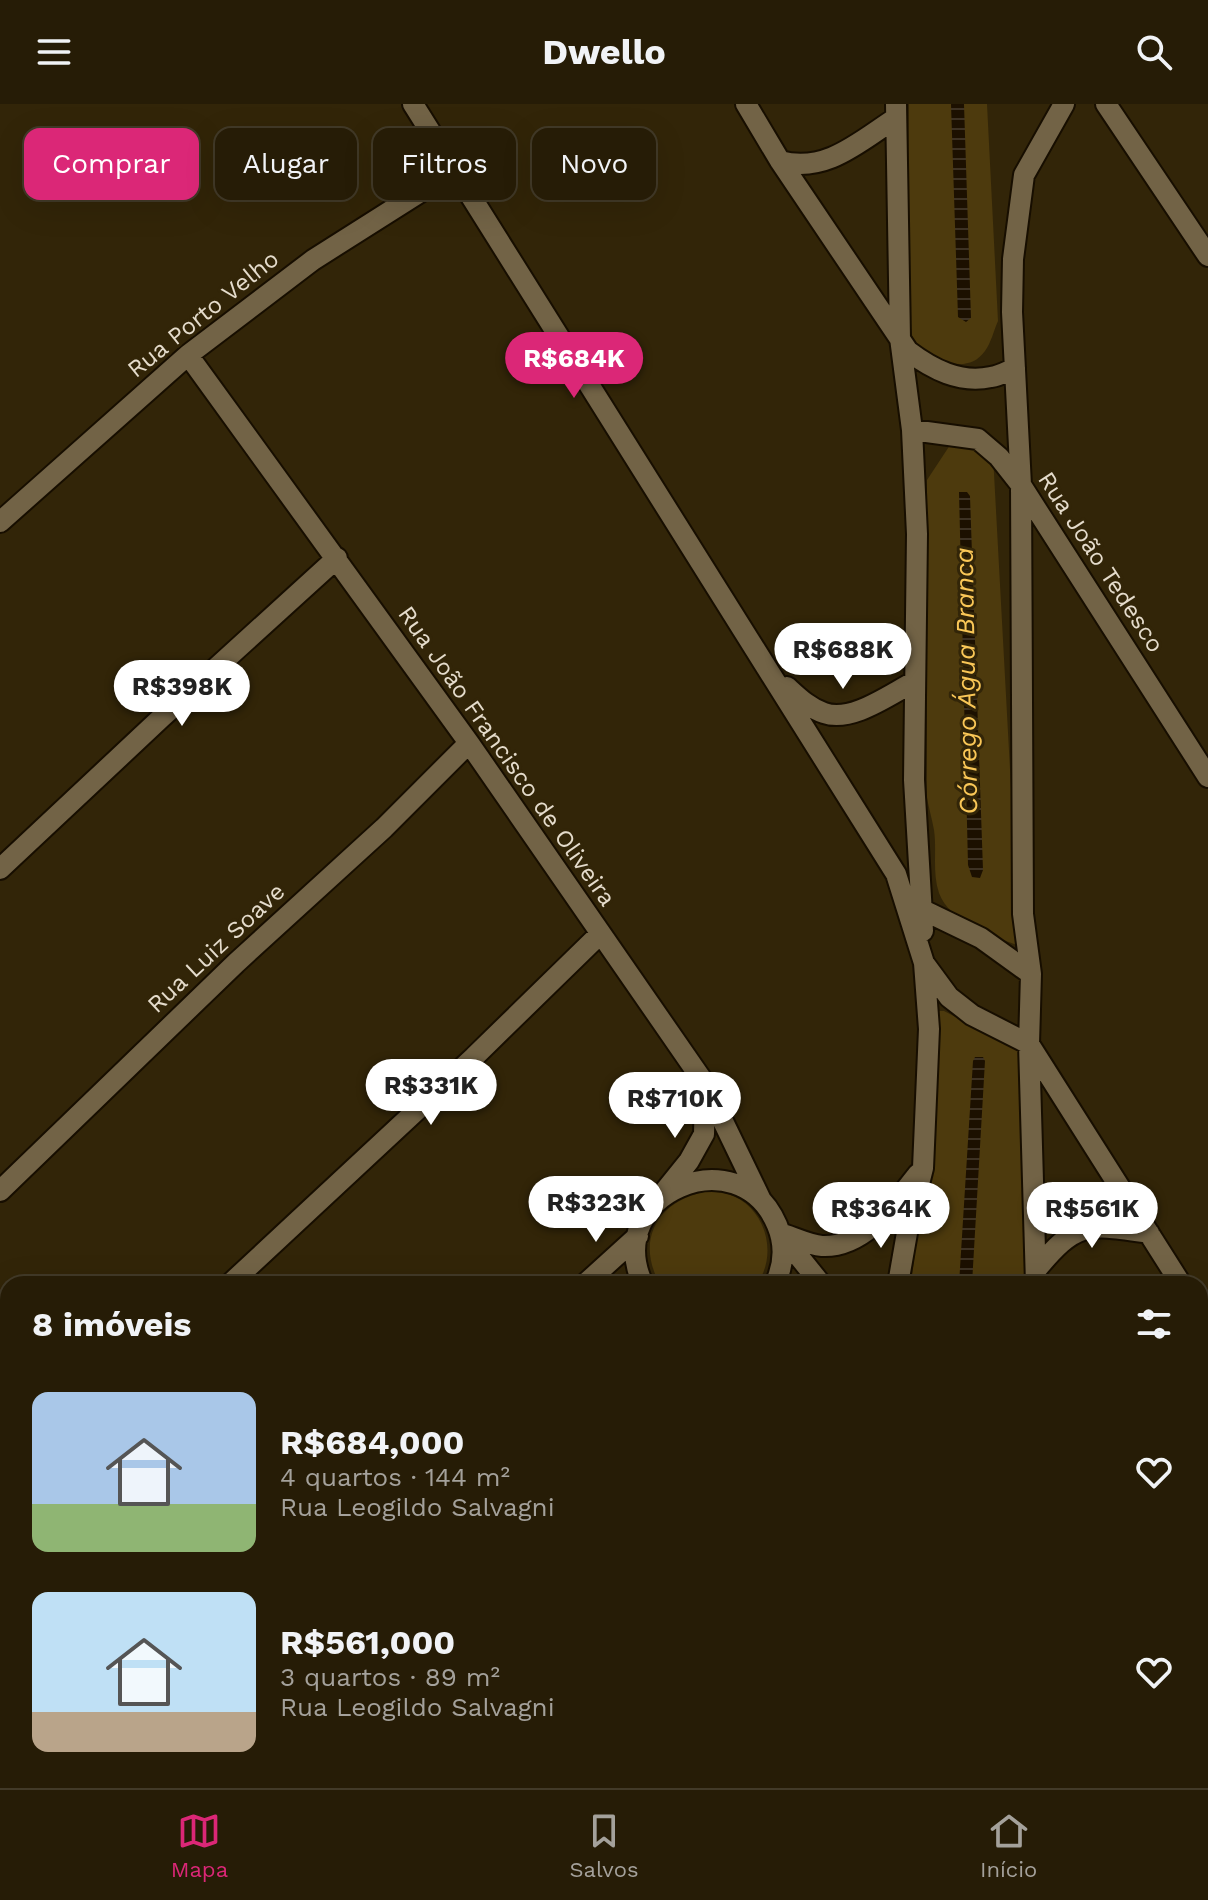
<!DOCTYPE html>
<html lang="pt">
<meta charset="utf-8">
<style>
:root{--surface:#261c06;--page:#322914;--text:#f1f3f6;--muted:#a4a19b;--line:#423a28;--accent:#db2777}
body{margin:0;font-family:"Work Sans",sans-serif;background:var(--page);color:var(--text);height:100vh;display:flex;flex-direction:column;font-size:30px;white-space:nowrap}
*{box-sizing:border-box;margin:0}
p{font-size:26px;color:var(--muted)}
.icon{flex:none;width:44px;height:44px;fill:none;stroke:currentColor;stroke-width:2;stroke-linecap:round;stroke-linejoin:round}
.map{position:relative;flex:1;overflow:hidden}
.details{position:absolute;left:0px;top:1172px;width:1208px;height:512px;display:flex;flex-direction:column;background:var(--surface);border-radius:24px 24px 0 0;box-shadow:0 8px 32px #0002,0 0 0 2px var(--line)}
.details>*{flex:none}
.top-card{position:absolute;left:24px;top:24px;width:800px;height:72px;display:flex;gap:16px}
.price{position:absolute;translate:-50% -68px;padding:0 18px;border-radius:28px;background:#fff;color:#222;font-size:26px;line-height:52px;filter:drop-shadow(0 2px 4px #0008)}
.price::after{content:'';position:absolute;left:50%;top:48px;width:24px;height:18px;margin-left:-12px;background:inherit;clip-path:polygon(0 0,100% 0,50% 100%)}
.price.on{background:var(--accent);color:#fff}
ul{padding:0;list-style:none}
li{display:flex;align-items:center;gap:24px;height:200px;padding:0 32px}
li span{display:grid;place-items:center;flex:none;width:224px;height:160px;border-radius:16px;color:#555}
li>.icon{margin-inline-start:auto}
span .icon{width:96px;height:96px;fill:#fffc;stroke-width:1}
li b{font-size:34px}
h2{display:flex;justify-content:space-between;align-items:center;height:96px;padding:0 32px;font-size:34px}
.pill{padding:0 28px;border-radius:16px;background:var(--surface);box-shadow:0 8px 32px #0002,0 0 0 2px var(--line);font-size:28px;line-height:72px}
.pill.on{background:var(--accent);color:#fff}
header{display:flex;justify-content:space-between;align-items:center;height:104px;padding:0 32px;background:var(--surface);font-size:36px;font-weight:700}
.dock{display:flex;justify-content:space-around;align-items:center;height:112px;border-top:2px solid var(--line);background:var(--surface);font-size:22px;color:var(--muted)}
.dock a{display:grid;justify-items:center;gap:4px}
.dock .on{color:var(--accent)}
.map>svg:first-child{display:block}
.forest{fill:url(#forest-firs)}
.park{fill:#4d3a0d}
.water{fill:url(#water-rules)}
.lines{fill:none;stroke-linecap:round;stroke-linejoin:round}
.minor-casing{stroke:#170e00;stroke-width:24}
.path{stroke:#8b8069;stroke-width:5;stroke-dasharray:8 4;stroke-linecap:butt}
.minor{stroke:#726346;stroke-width:20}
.labels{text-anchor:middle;stroke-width:6;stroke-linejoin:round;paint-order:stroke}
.street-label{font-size:24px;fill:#e5dccc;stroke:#322508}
.water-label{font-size:26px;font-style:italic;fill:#fac757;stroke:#322508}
</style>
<header><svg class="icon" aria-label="menu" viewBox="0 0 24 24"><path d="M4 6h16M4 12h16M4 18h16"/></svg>Dwello<svg class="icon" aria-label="search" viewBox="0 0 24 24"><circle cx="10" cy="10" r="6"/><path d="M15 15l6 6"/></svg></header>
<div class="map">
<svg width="1208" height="1684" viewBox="0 0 1208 1684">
<defs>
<pattern id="forest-firs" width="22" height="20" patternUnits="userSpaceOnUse" patternTransform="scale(2)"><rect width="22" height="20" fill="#6e520d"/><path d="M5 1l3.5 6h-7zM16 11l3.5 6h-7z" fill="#836a2f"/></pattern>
<pattern id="water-rules" width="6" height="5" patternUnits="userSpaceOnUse" patternTransform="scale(2)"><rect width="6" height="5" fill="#1c1000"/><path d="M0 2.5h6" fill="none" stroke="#3d3224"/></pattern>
</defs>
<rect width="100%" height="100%" fill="#322508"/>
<!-- forest -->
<path class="forest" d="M442 1676H981L982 1684H438Z"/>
<!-- park -->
<path class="park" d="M909 0H987L998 217C994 226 991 239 985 247 967 272 937 255 915 246L907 204Z
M954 335 993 351 1018 813 1017 841C992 832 949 817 939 789 932 768 937 747 934 726 932 715 929 705 927 694V376Z
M925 907H944L1026 949 1032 1180H911L920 1108 932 1078 933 1013Z
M709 1087C715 1088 722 1088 728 1090 765 1102 779 1149 757 1180H660C634 1134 660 1095 709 1087Z
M410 1676H727L722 1684H398Z"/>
<!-- water -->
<path class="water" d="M951 0H964L971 214 966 218 958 213Z
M959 388H967L970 392 983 766 980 774 972 773 968 761Z
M975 953H983L985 957 972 1180H959L973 957Z"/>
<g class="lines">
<!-- minor casing -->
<g class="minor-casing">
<path id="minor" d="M413 0 896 770 924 859 949 893 972 911 1029 940 1181 1180
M746 0 780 57 908 247C932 265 960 280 991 273 999 272 1008 267 1015 264
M896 0 900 234 912 326 917 430 914 676 923 827
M1106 0 1208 152
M780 57C826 70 860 37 896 14
M188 251 469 639 705 980 761 1096
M912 326 978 335 999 353 1021 381 1208 673
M0 418 188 251 313 156 455 66
M787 583C798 593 809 604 824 609 852 619 890 590 914 578
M0 765 161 614 337 454
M923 806 981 834 1031 870
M0 1087 236 859 384 724 469 639
M664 1088 689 1057 704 1030 705 984
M780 1129C793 1133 809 1141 822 1142 865 1144 895 1099 918 1070
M780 1129 821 1180
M1036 1166C1077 1116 1088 1120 1149 1129
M230 1180 474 953 600 830
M585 1180 638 1132
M643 1180C601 1090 739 1031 777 1121 785 1140 784 1161 775 1180
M898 1180 908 1123 923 1064 929 925 924 859
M1036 1180 1029 940 1031 870 1023 810 1021 381 1012 208 1013 155 1024 71 1064 0
M1200 1211 1208 1223
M0 1393 8 1386
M0 1453 8 1465
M0 1671 8 1663
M153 1676 159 1684
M1171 1676 1176 1684
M373 1684 383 1676
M1007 1684 1010 1676"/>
</g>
<!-- path -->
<path class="path" d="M409 1684 416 1676
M598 1684 604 1676"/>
<!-- minor -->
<use href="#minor" class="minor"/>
</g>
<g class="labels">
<!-- street labels -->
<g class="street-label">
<text transform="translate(203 210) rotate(-39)" y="8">Rua Porto Velho</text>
<text transform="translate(1101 458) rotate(57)" y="8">Rua João Tedesco</text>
<text transform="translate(507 652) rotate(55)" y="8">Rua João Francisco de Oliveira</text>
<text transform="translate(216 844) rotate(-43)" y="8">Rua Luiz Soave</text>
</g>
<!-- water labels -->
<g class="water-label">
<text transform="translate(966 577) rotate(-91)" y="9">Córrego Água Branca</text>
</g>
</g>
</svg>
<b class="price on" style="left:574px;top:296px">R$684K</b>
<b class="price" style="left:843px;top:587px">R$688K</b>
<b class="price" style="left:182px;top:624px">R$398K</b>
<b class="price" style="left:431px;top:1023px">R$331K</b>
<b class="price" style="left:675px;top:1036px">R$710K</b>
<b class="price" style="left:596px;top:1140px">R$323K</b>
<b class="price" style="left:881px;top:1146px">R$364K</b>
<b class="price" style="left:1092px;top:1146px">R$561K</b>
<div class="top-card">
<a class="pill on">Comprar</a>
<a class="pill">Alugar</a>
<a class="pill">Filtros</a>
<a class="pill">Novo</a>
</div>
<section class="details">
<h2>8 imóveis<svg class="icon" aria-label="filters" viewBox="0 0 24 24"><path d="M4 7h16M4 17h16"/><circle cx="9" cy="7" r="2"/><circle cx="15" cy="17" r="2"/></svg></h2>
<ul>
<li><span style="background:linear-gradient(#a9c7e8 70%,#8fb573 0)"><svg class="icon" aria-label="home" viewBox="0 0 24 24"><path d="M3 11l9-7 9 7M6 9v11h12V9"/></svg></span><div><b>R$684,000</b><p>4 quartos · 144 m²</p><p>Rua Leogildo Salvagni</p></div><svg class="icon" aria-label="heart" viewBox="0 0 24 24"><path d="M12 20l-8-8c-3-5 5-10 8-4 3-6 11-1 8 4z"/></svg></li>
<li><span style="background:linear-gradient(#bfe0f5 75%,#b9a48a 0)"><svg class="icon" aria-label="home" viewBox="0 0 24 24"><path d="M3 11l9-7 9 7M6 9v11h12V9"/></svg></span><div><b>R$561,000</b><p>3 quartos · 89 m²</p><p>Rua Leogildo Salvagni</p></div><svg class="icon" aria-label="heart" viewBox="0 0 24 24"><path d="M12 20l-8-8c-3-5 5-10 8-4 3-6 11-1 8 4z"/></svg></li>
</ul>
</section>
</div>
<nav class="dock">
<a class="on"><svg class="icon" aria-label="map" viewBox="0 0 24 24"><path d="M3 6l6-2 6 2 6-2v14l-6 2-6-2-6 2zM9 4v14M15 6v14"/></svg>Mapa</a>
<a><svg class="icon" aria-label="saved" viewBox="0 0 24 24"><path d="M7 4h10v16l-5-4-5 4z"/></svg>Salvos</a>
<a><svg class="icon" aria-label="home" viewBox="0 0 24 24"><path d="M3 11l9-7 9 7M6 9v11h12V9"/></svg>Início</a>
</nav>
